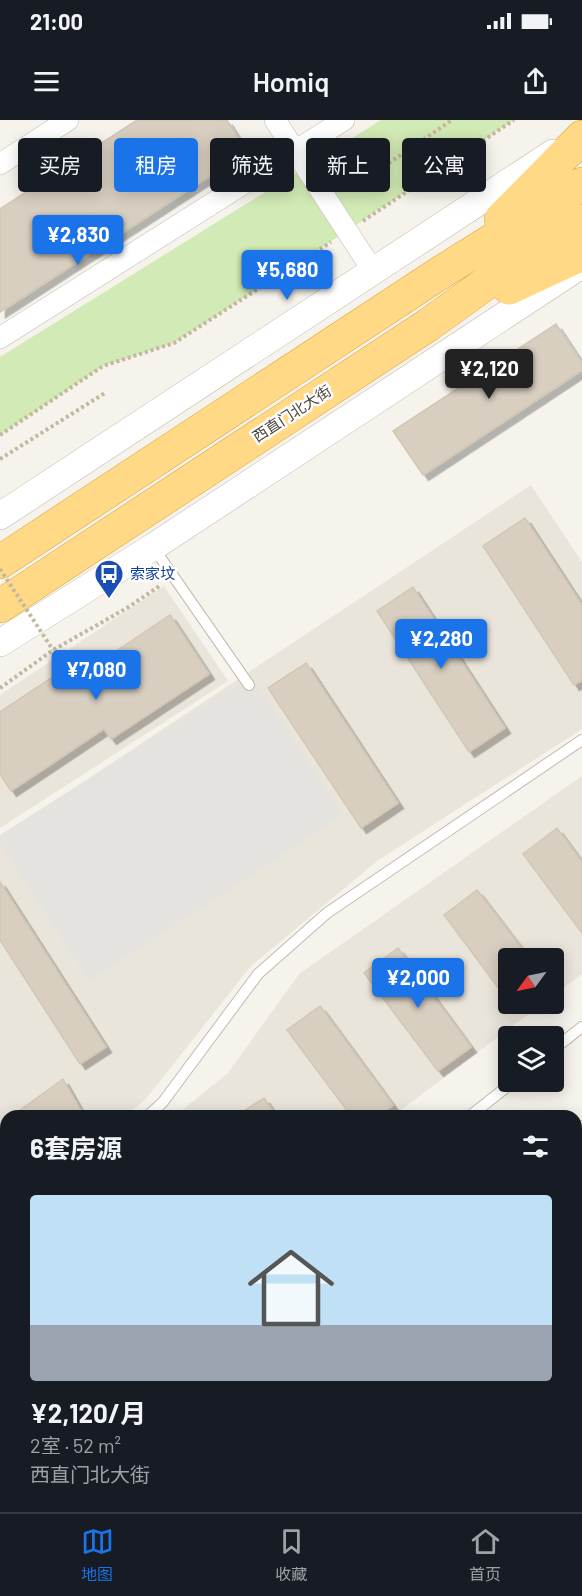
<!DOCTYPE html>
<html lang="zh">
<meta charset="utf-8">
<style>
:root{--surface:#171b24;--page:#242831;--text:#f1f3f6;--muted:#9ea1a6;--line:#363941;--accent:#1a73e8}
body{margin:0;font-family:Barlow,"Noto Sans SC",sans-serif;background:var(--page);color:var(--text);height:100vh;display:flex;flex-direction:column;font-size:22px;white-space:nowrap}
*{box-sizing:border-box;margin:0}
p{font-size:20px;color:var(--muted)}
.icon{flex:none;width:33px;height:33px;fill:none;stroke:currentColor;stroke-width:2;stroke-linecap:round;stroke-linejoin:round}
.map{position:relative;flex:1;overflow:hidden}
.drawer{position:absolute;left:0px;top:990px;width:582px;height:402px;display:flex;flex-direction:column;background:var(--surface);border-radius:18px 18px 0 0;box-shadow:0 3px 15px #0003}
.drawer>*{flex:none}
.top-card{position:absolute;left:18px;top:18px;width:546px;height:54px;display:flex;gap:12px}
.needle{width:39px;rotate:237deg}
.tools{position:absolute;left:498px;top:828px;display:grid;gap:12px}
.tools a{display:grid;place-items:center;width:66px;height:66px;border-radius:6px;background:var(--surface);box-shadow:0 3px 15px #0003;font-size:30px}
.price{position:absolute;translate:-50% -51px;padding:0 14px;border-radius:6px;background:var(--accent);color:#fff;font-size:20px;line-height:39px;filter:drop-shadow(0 2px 3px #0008)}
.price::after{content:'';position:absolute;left:50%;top:36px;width:18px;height:14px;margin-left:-9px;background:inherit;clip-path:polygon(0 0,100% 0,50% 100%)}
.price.active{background:#222;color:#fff}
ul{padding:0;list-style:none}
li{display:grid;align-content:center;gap:12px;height:318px;padding:0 30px}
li+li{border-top:2px solid var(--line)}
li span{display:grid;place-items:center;height:186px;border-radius:6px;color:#555}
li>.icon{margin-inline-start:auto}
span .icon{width:108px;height:108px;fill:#fffc;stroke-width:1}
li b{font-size:26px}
h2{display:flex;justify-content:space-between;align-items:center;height:72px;padding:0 30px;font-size:26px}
.pill{padding:0 21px;border-radius:6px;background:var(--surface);box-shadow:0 3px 15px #0003;font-size:21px;line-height:54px}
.pill.active{background:var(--accent);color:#fff}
.status{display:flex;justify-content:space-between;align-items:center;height:42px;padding:0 30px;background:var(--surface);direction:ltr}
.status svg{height:16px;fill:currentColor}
header{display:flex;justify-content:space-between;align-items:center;height:78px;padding:0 30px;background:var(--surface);font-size:27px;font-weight:600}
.dock{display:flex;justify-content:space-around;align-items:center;height:84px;border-top:2px solid var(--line);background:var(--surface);font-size:16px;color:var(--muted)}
.dock a{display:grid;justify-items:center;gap:3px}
.dock .active{color:var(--accent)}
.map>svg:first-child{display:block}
.residential{fill:#eae5da}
.green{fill:#d2eab5}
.parking{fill:#e5e3e0}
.building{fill:#d8cfc1;stroke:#d3c7b4;stroke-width:1.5;filter:url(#shadow)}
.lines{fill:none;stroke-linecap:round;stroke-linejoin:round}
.service-casing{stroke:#c2bbae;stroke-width:12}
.minor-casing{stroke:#c2bbae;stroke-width:22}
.tertiary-casing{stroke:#c2bbae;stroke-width:28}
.trunk-casing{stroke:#e0a43c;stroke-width:34}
.path{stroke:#c4b79f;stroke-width:4;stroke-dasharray:3 3;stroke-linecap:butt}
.service{stroke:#fff;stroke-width:10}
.minor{stroke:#fff;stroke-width:21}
.tertiary{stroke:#fff;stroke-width:27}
.trunk{stroke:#ffd985;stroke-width:33}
.rail-casing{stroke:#9a9a9a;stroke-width:7}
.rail{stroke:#fff;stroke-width:4.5;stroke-dasharray:14;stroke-linecap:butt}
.path-bridge{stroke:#c4b79f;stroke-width:4;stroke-dasharray:3 3;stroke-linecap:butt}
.labels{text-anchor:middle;stroke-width:5;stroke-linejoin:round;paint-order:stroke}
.street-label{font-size:15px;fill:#4b4439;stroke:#fff}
.transit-label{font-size:15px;fill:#164399;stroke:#fff;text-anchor:start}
</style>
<div class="status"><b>21:00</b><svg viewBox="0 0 49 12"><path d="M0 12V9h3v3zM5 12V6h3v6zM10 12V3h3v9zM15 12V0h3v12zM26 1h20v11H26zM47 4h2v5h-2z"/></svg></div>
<header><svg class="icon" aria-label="menu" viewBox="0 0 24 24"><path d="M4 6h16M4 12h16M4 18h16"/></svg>Homiq<svg class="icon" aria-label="share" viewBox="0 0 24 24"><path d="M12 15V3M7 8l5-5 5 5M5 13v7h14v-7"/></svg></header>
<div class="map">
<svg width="582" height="1392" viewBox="0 0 582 1392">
<defs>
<filter id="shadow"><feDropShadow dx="5.5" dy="5.5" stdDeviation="0" flood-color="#0004"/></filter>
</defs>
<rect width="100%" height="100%" fill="#f6f3ec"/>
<!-- residential -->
<path class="residential" d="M531 365 582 442V609L377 741 251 846 145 980 124 996H6V1085L0 1090V717Z
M164 466 228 561 0 708V575Z
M582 656V854L554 875V838H508V884H542L393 996H175L228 953 299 854Z
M6 1134V1269L0 1273V1138Z"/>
<!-- green -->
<path class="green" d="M381 0H514L347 111 174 223 103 246 0 315V237Z"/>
<!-- parking -->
<path class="parking" d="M251 556 343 695 89 861 0 723V715Z"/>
<!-- building -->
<path class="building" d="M137 0H227L247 32 0 192V89Z
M556 204 582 243V250L423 355 393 311Z
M525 398 582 485V560L574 565 483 426Z
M413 467 505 608 469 632 377 491Z
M170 495 209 554 111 619 104 609 11 671 0 654V592L69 546 76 558Z
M306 543 398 683 361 708 268 568Z
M557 708 582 742V813L523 734Z
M0 762 106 927 80 944 0 820Z
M477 770 529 838H508V881L444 795Z
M398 828 471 927 438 951 364 853Z
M320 886 393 985 379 996H351L287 910Z
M63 959 84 996H12Z
M264 978 276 996H236Z
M6 1000V1053L0 1057V1005Z
M576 1084 582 1090V1140L576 1146Z
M582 1159V1392H297L305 1386H576V1164Z
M268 1386H304L298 1392H262Z"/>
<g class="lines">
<!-- service casing -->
<g class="service-casing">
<path id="service" d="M153 427 249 565
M554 929 582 907
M148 996 163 982 258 854 327 793 582 620
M470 996 513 962
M576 1013 582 1006
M0 1114 6 1109
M0 1345 6 1341
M218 1392 224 1386"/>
</g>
<!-- minor casing -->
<g class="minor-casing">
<path id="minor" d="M275 0 373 151
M0 44 68 0
M0 218 344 0"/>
</g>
<!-- tertiary casing -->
<g class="tertiary-casing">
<path id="tertiary" d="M0 396 553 33
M0 523 153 427 575 149"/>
</g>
<!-- trunk casing -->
<g class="trunk-casing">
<path id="trunk" d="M501 99 582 17
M509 168 582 134
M0 442 440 153 582 64
M0 486 428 205 514 143 582 101"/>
</g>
<!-- path -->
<path class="path" d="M354 67 452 0
M363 101 514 0
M0 315 103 246 174 223 331 122
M0 339 105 273
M0 568 53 530 127 488 161 465"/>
<!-- service -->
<use href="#service" class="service"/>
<!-- minor -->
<use href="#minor" class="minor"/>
<!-- tertiary -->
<use href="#tertiary" class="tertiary"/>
<!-- trunk -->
<use href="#trunk" class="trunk"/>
<!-- rail casing -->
<g class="rail-casing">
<path id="rail" d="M576 1365 582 1360
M541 1392 549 1386"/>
</g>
<!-- rail -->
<use href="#rail" class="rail"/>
<!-- path-bridge -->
<path class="path-bridge" d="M0 449 53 530"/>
</g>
<!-- icons -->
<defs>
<g id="bus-pin" transform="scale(1.5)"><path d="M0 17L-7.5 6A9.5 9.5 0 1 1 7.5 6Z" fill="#1a4fb4" stroke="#fff"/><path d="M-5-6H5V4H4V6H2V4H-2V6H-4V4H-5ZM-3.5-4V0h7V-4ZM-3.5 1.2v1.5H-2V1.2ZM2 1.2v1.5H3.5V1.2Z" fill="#fff"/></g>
</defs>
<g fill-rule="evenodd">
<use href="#bus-pin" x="109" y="454"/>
</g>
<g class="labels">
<!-- street labels -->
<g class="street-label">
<text transform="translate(292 294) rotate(-33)" y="5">西直门北大街</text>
</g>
<!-- transit labels -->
<g class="transit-label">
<text x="130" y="459">索家坟</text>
</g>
</g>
</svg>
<div class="tools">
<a><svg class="needle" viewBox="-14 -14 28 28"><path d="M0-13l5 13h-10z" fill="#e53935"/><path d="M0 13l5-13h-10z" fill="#9ea1a6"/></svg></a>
<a><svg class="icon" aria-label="layers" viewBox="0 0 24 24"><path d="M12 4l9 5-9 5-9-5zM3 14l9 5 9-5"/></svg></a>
</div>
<b class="price" style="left:78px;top:146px">¥2,830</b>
<b class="price" style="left:287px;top:181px">¥5,680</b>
<b class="price active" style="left:489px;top:280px">¥2,120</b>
<b class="price" style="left:441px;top:550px">¥2,280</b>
<b class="price" style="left:96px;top:581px">¥7,080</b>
<b class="price" style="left:418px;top:889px">¥2,000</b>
<div class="top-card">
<a class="pill">买房</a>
<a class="pill active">租房</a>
<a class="pill">筛选</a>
<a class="pill">新上</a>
<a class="pill">公寓</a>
</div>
<section class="drawer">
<h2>6套房源<svg class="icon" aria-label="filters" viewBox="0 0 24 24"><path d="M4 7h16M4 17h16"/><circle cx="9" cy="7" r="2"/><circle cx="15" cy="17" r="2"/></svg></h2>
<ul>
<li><span style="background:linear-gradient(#bfe0f5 70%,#9aa5b1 0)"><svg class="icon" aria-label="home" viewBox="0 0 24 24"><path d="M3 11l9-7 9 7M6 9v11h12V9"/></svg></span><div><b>¥2,120/月</b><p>2室 · 52 m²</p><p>西直门北大街</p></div></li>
</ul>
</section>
</div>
<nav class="dock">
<a class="active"><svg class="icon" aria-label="map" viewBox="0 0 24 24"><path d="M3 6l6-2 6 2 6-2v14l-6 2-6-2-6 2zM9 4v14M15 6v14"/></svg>地图</a>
<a><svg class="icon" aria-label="saved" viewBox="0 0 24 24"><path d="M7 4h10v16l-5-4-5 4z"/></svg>收藏</a>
<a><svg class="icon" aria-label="home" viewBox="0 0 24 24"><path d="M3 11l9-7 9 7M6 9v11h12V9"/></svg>首页</a>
</nav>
